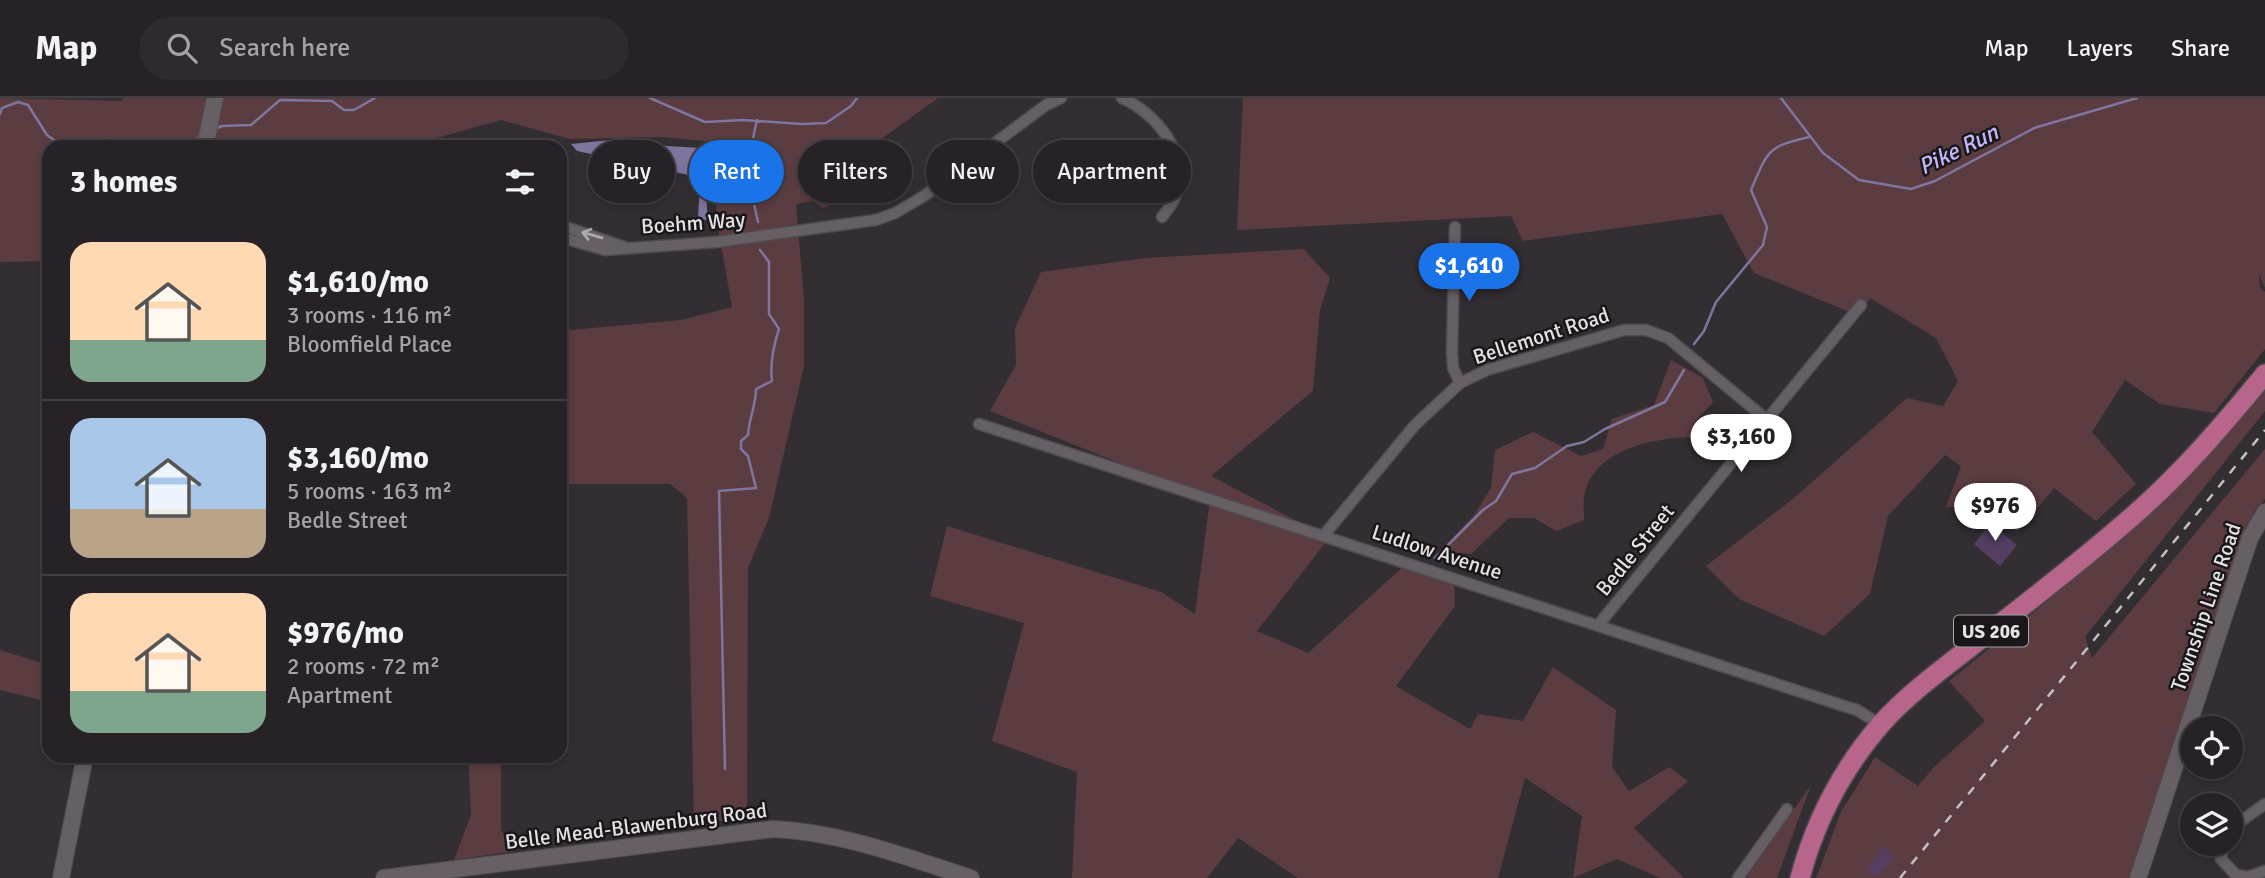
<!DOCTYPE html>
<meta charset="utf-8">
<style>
:root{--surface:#262226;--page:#2e2a2e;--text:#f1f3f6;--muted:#a4a4a7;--line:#423f43;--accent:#1a73e8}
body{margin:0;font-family:Signika,sans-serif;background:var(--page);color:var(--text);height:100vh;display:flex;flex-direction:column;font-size:26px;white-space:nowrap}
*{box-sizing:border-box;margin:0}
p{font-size:23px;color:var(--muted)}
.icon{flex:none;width:38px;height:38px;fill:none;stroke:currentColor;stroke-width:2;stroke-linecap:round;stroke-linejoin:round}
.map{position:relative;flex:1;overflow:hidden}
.panel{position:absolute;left:42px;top:42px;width:525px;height:623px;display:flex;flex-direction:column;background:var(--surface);border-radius:21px;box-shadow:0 4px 10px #0003,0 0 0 2px var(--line)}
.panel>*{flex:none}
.hud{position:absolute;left:588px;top:42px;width:665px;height:63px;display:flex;gap:14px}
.fabs{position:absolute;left:2180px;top:618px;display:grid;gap:14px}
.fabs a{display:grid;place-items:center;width:63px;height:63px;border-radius:50%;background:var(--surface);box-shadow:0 4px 10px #0003,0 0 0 2px var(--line);font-size:35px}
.price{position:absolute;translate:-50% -60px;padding:0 16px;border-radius:24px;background:#fff;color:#222;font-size:23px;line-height:46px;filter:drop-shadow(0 2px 4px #0008)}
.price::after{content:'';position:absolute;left:50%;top:42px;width:21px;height:16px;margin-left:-10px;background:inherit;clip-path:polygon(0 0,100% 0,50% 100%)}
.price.selected{background:var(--accent);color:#fff}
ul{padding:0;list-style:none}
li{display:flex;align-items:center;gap:21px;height:175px;padding:0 28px}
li+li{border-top:2px solid var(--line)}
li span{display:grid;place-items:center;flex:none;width:196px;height:140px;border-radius:21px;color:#555}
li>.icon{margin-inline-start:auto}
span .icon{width:84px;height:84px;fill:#fffc;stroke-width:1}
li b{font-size:30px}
h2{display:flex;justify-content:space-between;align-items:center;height:84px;padding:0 28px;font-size:30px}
.pill{padding:0 24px;border-radius:32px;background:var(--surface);box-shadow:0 4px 10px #0003,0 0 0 2px var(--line);font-size:24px;line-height:63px}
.pill.selected{background:var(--accent);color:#fff}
header{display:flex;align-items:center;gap:42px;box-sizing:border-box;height:98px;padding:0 35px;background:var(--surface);border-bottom:2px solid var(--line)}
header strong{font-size:33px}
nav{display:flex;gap:38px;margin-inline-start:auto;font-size:24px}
.search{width:490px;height:63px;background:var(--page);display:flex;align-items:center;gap:18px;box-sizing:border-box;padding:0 24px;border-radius:38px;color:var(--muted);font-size:26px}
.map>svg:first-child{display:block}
.green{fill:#5b3d41}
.water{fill:#7f759f}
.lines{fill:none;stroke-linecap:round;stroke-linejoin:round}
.stream{stroke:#7f759f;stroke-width:2.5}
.building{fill:#553e61}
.street-casing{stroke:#504b4f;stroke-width:13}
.secondary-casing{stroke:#504b4f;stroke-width:18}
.highway-casing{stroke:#504b4f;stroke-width:22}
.street{stroke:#666065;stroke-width:10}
.secondary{stroke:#666065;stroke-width:16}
.highway{stroke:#b7658b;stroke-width:19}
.rail{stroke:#c3c0c2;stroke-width:2.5;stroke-dasharray:9 9;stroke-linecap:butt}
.oneway{stroke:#aca8ab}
.labels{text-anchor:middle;stroke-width:5;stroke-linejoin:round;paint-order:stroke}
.shield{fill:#191719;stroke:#a8a5a7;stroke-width:2}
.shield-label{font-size:19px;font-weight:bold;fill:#e5e2e4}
.street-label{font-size:21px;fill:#e5e2e4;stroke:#191719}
.water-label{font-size:23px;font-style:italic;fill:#c7b7fa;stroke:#191719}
</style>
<header>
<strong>Map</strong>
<div class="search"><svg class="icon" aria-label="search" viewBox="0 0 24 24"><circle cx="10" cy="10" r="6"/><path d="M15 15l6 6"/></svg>Search here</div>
<nav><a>Map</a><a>Layers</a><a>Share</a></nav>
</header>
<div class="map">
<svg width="2265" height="780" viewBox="0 0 2265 780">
<rect width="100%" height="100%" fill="#332e32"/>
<!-- green -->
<path class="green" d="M0 0 122 3 123 0H938L840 71 843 102 823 110 813 103 796 106 804 202V268L769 420 748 470 747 719 694 727 687 400 670 386H560V233L681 222 732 209 717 123 713 44 662 39 570 41 501 22 404 49H49V163L0 164Z
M1243 0H2265V190L2259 176 2260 190 2265 194V251L2214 315 2160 306 2125 282 2092 334 2136 386 2096 423 2054 390 2018 434 1982 409H1946L1961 368 1945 357 1888 418 1870 496 1824 538 1739 501 1706 468 1794 400 1907 300 1943 308 1958 283 1936 240 1870 200 1857 217 1754 175 1722 116 1523 143 1511 118 1237 132Z
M1304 151 1330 180 1320 212 1313 293 1211 378 1329 440 1257 533 1308 555 1405 467 1454 482 1455 508 1396 588 1470 631 1478 616 1523 623 1553 569 1616 612 1612 669 1629 693 1669 669 1688 683 1634 730 1684 780H1660L1617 761 1573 780 1582 718 1525 680 1498 780H1298L1238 740 1207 780H1072L1077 674 992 643 1024 525 930 498 947 428 1161 494 1195 516 1210 401 990 313 1016 267 1015 230 1041 174 1146 160Z
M1671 262 1703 280 1713 304 1695 324 1696 339C1655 339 1592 351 1584 399 1583 406 1584 415 1584 422L1556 433 1534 420H1509L1471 456 1441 453 1475 416 1491 390 1495 352 1533 334 1581 358 1603 351 1612 321 1654 307Z
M2265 291V313L2085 539 2092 560 2265 351V401L2255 412 2243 436 2132 780H1816L1841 714 1875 659 1918 688 1934 669 1985 623 1949 583C2060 493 2175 403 2265 291Z
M0 552 49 567V604L0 592Z
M468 658H501V732L515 753 454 762 471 717Z
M1811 687 1777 780H1747L1751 773Z"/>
<!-- water -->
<path class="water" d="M631 40 667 48 702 50 708 122 698 121 700 83 698 79 577 53 571 46Z"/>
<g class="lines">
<!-- stream -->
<path class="stream" d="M650 0 705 24 743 22 802 26 826 25 851 8 857 0
M1781 0 1823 55 1859 82 1911 91 1935 83 2034 30 2137 0
M0 16 2 10 18 4 28 7 47 37 62 48C93 41 118 36 148 49
M757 22C752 41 749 66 760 82L754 106 758 124
M215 31 222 28 251 27 280 2 332 3 344 12H354L375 0
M186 49 202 37
M730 70 751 71
M1694 246 1704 233 1716 204 1763 147 1767 129 1751 92C1768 53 1766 49 1809 39
M1435 460 1483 412 1496 403 1512 376 1535 370 1567 348 1584 344 1605 331 1665 304 1684 272
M725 671 719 393 756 390 748 358 741 351V343L748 337C749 320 756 307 756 291L772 283C770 267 774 246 779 231L769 216V164L760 152"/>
</g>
<!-- building -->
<path class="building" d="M1985 421 2017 447 2000 468 1974 446 1985 432 1979 427Z
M1883 749 1894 758 1877 779 1866 770Z"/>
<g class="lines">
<!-- street casing -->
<g class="street-casing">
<path id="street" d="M1122 0C1156 15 1190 56 1176 96 1174 105 1167 112 1162 119
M560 127 624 149
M1455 129 1452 253 1453 270 1460 285
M560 139 605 152 717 144 876 122 895 115 924 98 1046 7 1061 0
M979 326 1841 607 1857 612 1881 627
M1324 437 1415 327 1460 285 1487 272 1624 232H1646L1668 240 1766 321
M1599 526 1861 207
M2231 730 2265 706
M2224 746 2221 761 2236 777 2248 779 2265 773
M1738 780 1787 711"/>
</g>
<!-- secondary casing -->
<g class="secondary-casing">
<path id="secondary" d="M205 49 215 0
M61 780 85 658
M384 780 773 731C842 734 906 759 971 780
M2138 780 2250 440 2265 414"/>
</g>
<!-- highway casing -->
<g class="highway-casing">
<path id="highway" d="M1800 780C1815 724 1843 670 1881 626 1910 594 1945 569 1978 543 2028 504 2079 465 2127 423 2179 379 2222 328 2265 276"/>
</g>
<!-- street -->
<use href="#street" class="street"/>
<!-- secondary -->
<use href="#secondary" class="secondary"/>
<!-- highway -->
<use href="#highway" class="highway"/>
<!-- rail -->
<path class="rail" d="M1900 780 2265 332"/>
</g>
<!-- one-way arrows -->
<defs><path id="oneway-shaft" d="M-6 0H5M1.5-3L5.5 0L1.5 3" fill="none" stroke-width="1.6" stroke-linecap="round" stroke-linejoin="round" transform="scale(1.75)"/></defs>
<use class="oneway" href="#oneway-shaft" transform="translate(592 137) rotate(-164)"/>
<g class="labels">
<!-- shield labels -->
<rect class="shield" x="1954" y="517.5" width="74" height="31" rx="5"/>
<g class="shield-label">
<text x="1991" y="540">US 206</text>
</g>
<!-- street labels -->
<g class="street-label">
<text transform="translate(693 125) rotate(-4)" y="7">Boehm Way</text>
<text transform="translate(1541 238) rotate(-18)" y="7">Bellemont Road</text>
<text transform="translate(1635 452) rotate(-51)" y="7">Bedle Street</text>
<text transform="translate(1437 454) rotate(18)" y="7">Ludlow Avenue</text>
<text transform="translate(2206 509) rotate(-71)" y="7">Township Line Road</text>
<text transform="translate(636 728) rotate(-7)" y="7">Belle Mead-Blawenburg Road</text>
</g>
<!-- water labels -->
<g class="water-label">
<text transform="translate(1958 51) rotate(-26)" y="8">Pike Run</text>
</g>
</g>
</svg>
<div class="fabs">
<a><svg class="icon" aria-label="locate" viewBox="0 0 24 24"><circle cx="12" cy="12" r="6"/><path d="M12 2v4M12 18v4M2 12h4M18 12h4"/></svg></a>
<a><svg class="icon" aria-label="layers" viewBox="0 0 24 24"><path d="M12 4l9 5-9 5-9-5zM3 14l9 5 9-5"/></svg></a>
</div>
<b class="price selected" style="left:1469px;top:205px">$1,610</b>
<b class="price" style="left:1741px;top:376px">$3,160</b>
<b class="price" style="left:1995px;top:445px">$976</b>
<div class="hud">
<a class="pill">Buy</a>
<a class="pill selected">Rent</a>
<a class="pill">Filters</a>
<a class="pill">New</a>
<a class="pill">Apartment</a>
</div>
<section class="panel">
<h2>3 homes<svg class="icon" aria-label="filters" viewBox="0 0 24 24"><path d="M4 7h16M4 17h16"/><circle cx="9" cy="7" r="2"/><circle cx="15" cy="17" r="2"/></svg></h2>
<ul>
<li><span style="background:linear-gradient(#ffd9b3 70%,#7fa58c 0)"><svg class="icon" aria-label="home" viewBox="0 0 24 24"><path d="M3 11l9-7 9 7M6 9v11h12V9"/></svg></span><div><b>$1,610/mo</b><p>3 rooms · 116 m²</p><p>Bloomfield Place</p></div></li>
<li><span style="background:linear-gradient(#a9c7e8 65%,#b9a48a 0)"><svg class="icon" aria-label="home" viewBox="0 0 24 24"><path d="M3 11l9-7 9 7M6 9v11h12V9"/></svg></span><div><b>$3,160/mo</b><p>5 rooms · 163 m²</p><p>Bedle Street</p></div></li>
<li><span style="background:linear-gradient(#ffd9b3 70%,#7fa58c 0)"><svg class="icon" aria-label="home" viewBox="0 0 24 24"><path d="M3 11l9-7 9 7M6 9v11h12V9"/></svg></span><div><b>$976/mo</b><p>2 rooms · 72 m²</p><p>Apartment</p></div></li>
</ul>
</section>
</div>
